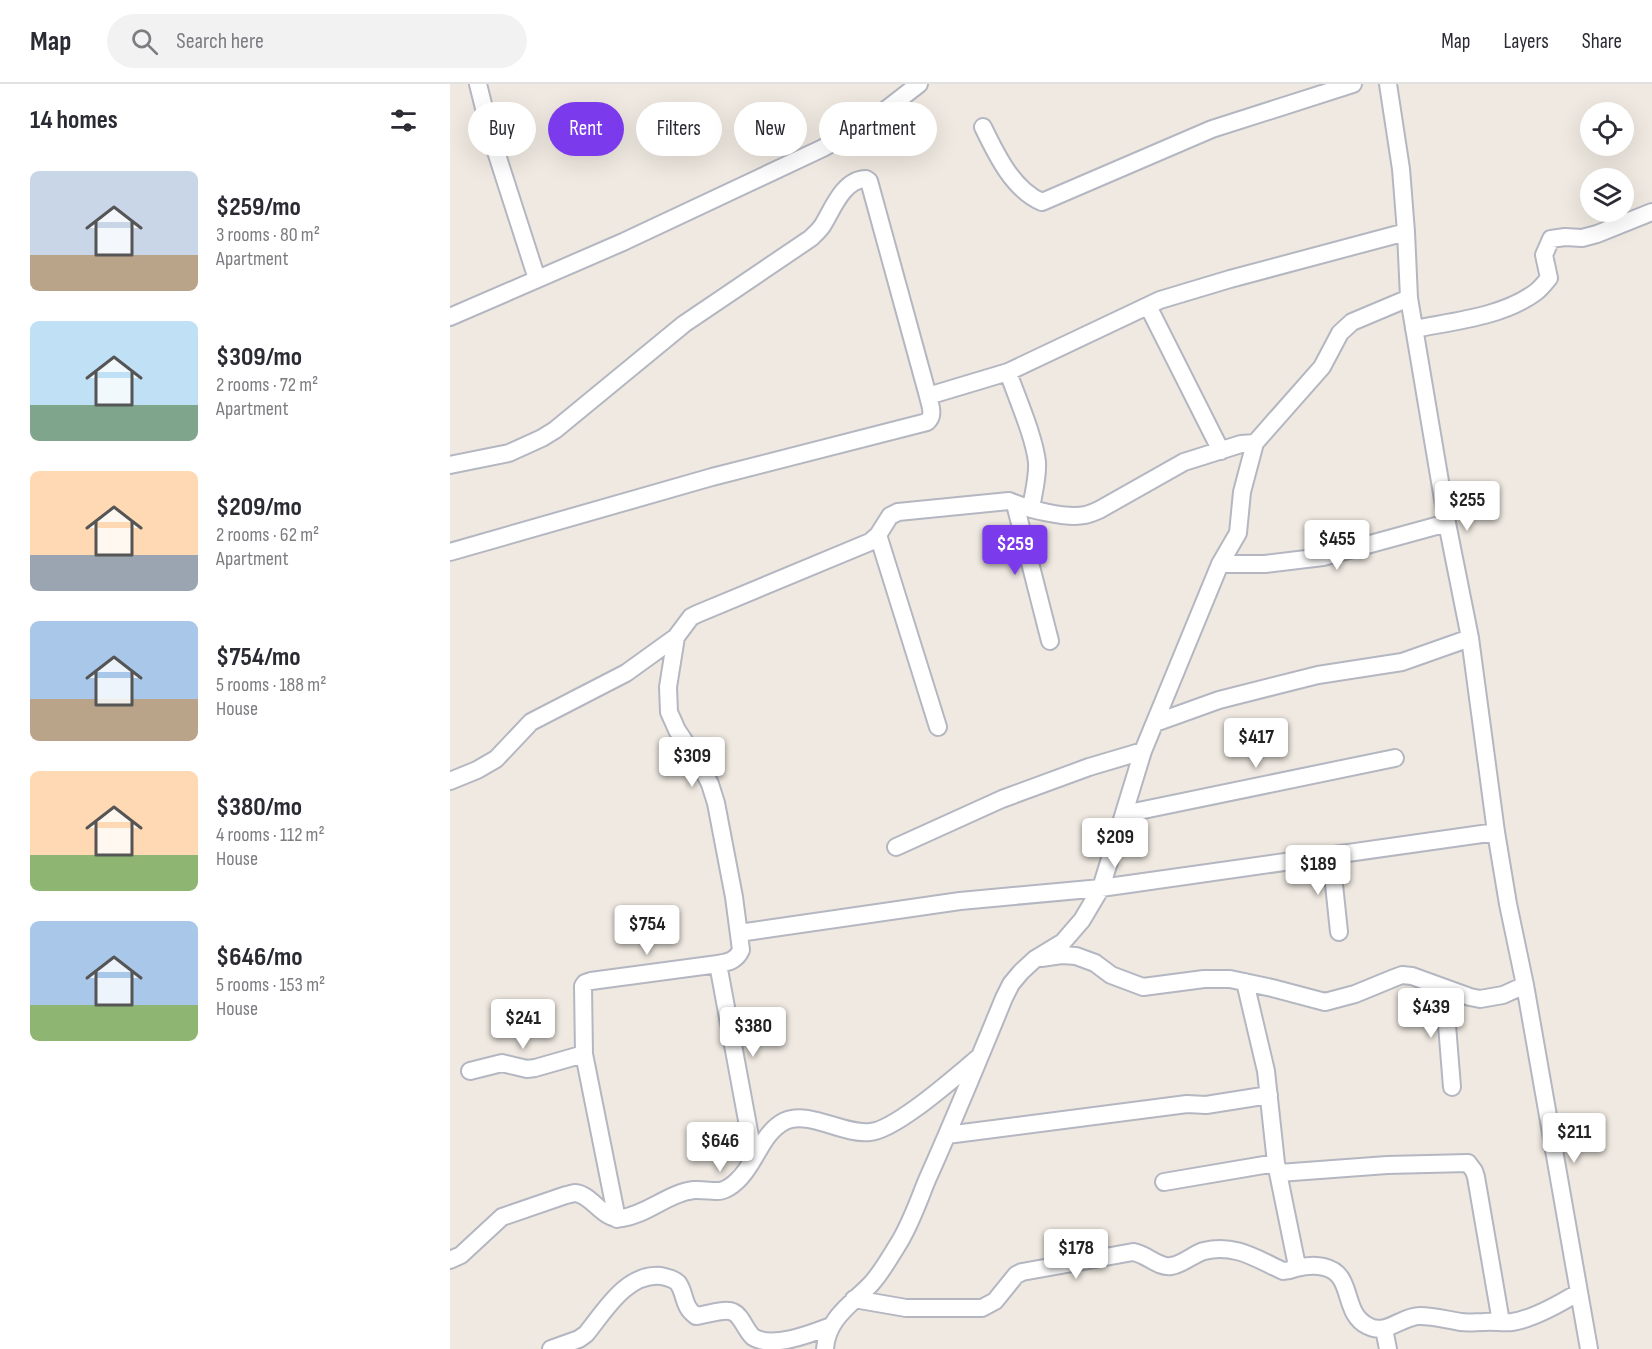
<!DOCTYPE html>
<meta charset="utf-8">
<style>
:root{--surface:#fff;--page:#f2f2f3;--text:#2b2b33;--muted:#7c7c81;--line:#e1e1e2;--accent:#7c3aed}
body{margin:0;font-family:"Sofia Sans Condensed",sans-serif;background:var(--page);color:var(--text);height:100vh;display:flex;flex-direction:column;font-size:22px;white-space:nowrap}
*{box-sizing:border-box;margin:0}
p{font-size:20px;color:var(--muted)}
.icon{flex:none;width:33px;height:33px;fill:none;stroke:currentColor;stroke-width:2;stroke-linecap:round;stroke-linejoin:round}
.map{position:relative;flex:1;overflow:hidden}
.sheet{display:flex;flex-direction:column;background:var(--surface);width:450px}
.sheet>*{flex:none}
.hud{position:absolute;left:18px;top:18px;width:570px;height:54px;display:flex;gap:12px}
.controls{position:absolute;left:1130px;top:18px;display:grid;gap:12px}
.controls a{display:grid;place-items:center;width:54px;height:54px;border-radius:50%;background:var(--surface);box-shadow:0 6px 24px #0002;font-size:30px}
.price{position:absolute;translate:-50% -51px;padding:0 14px;border-radius:6px;background:#fff;color:#222;font-size:20px;line-height:39px;filter:drop-shadow(0 2px 3px #0008)}
.price::after{content:'';position:absolute;left:50%;top:36px;width:18px;height:14px;margin-left:-9px;background:inherit;clip-path:polygon(0 0,100% 0,50% 100%)}
.price.current{background:var(--accent);color:#fff}
ul{padding:0;list-style:none}
li{display:flex;align-items:center;gap:18px;height:150px;padding:0 30px}
li span{display:grid;place-items:center;flex:none;width:168px;height:120px;border-radius:9px;color:#555}
li>.icon{margin-inline-start:auto}
span .icon{width:72px;height:72px;fill:#fffc;stroke-width:1}
li b{font-size:26px}
h2{display:flex;justify-content:space-between;align-items:center;height:72px;padding:0 30px;font-size:26px}
.tag{padding:0 21px;border-radius:27px;background:var(--surface);box-shadow:0 6px 24px #0002;font-size:21px;line-height:54px}
.tag.current{background:var(--accent);color:#fff}
header{display:flex;align-items:center;gap:36px;box-sizing:border-box;height:84px;padding:0 30px;background:var(--surface);border-bottom:2px solid var(--line)}
header strong{font-size:28px}
nav{display:flex;gap:33px;margin-inline-start:auto;font-size:21px}
.search{width:420px;height:54px;background:var(--page);display:flex;align-items:center;gap:15px;box-sizing:border-box;padding:0 21px;border-radius:33px;color:var(--muted);font-size:22px}
main{display:flex;flex:1;min-height:0}
.map>svg:first-child{display:block}
.lines{fill:none;stroke-linecap:round;stroke-linejoin:round}
.minor-casing{stroke:#b4b7c1;stroke-width:20}
.minor{stroke:#fff;stroke-width:16}
</style>
<header>
<strong>Map</strong>
<div class="search"><svg class="icon" aria-label="search" viewBox="0 0 24 24"><circle cx="10" cy="10" r="6"/><path d="M15 15l6 6"/></svg>Search here</div>
<nav><a>Map</a><a>Layers</a><a>Share</a></nav>
</header>
<main>
<section class="sheet">
<h2>14 homes<svg class="icon" aria-label="filters" viewBox="0 0 24 24"><path d="M4 7h16M4 17h16"/><circle cx="9" cy="7" r="2"/><circle cx="15" cy="17" r="2"/></svg></h2>
<ul>
<li><span style="background:linear-gradient(#c9d6e8 70%,#b9a48a 0)"><svg class="icon" aria-label="home" viewBox="0 0 24 24"><path d="M3 11l9-7 9 7M6 9v11h12V9"/></svg></span><div><b>$259/mo</b><p>3 rooms · 80 m²</p><p>Apartment</p></div></li>
<li><span style="background:linear-gradient(#bfe0f5 70%,#7fa58c 0)"><svg class="icon" aria-label="home" viewBox="0 0 24 24"><path d="M3 11l9-7 9 7M6 9v11h12V9"/></svg></span><div><b>$309/mo</b><p>2 rooms · 72 m²</p><p>Apartment</p></div></li>
<li><span style="background:linear-gradient(#ffd9b3 70%,#9aa5b1 0)"><svg class="icon" aria-label="home" viewBox="0 0 24 24"><path d="M3 11l9-7 9 7M6 9v11h12V9"/></svg></span><div><b>$209/mo</b><p>2 rooms · 62 m²</p><p>Apartment</p></div></li>
<li><span style="background:linear-gradient(#a9c7e8 65%,#b9a48a 0)"><svg class="icon" aria-label="home" viewBox="0 0 24 24"><path d="M3 11l9-7 9 7M6 9v11h12V9"/></svg></span><div><b>$754/mo</b><p>5 rooms · 188 m²</p><p>House</p></div></li>
<li><span style="background:linear-gradient(#ffd9b3 70%,#8fb573 0)"><svg class="icon" aria-label="home" viewBox="0 0 24 24"><path d="M3 11l9-7 9 7M6 9v11h12V9"/></svg></span><div><b>$380/mo</b><p>4 rooms · 112 m²</p><p>House</p></div></li>
<li><span style="background:linear-gradient(#a9c7e8 70%,#8fb573 0)"><svg class="icon" aria-label="home" viewBox="0 0 24 24"><path d="M3 11l9-7 9 7M6 9v11h12V9"/></svg></span><div><b>$646/mo</b><p>5 rooms · 153 m²</p><p>House</p></div></li>
</ul>
</section>
<div class="map">
<svg width="1202" height="1265" viewBox="0 0 1202 1265">
<rect width="100%" height="100%" fill="#efe9e1"/>
<g class="lines">
<!-- minor casing -->
<g class="minor-casing">
<path id="minor" d="M28 0 41 52 87 195
M938 0 951 85 956 148 959 214 997 439 1020 554 1046 748 1058 820 1075 901 1139 1265
M533 43C546 70 563 106 592 118L762 45 903 0
M698 222 771 367
M0 233 173 158 373 64 424 35 469 0
M964 245C1004 237 1052 233 1086 208 1091 204 1095 199 1099 194L1094 171 1101 155 1115 153 1132 154 1147 150 1202 128
M558 288C567 314 584 352 587 378 588 394 583 410 581 425
M478 312 558 288 710 216 780 195 956 148
M0 381 59 369 92 354 105 346 234 240 361 154C366 149 371 145 374 139 383 124 394 95 416 95L419 97 478 312C480 321 485 331 477 338L262 393 0 468
M565 420 600 557
M428 451 488 643
M770 480H815L873 473 997 439
M705 639 769 616 868 591 952 578 1020 554
M0 697 27 686 46 675 81 638 176 589 226 553 241 533 247 530 420 458 428 451 440 432 448 428 559 417C577 425 616 435 635 431 640 430 644 428 649 426L734 378 791 360 805 359
M674 730 945 674
M446 763 552 715 639 683 693 667
M881 772 889 848
M289 849 510 817 651 804 1046 748
M591 874 612 871 626 872 645 879 661 891 693 903 754 895H780L822 904 875 918 905 910 944 894 952 891 962 892 1020 913 1030 915 1053 911 1075 901
M268 880 304 1074
M795 898 816 987 826 1079 846 1177 845 1184
M994 904 1002 1003
M20 987 52 979 77 985 85 984 134 970
M497 1051 737 1020 756 1021 819 1011
M829 1089 937 1081 1018 1079 1024 1087 1026 1093 1051 1238
M714 1098 826 1079
M167 1135 134 970 133 902 135 899 141 897 268 880C278 878 286 877 291 866L284 813 266 719 260 700 251 682 227 646 219 628 218 603 226 553
M0 1176 11 1171 52 1133 116 1111C117 1111 124 1109 125 1109 142 1110 153 1137 172 1134 198 1130 218 1109 244 1106 264 1105 270 1113 287 1097 306 1080 311 1049 335 1037 359 1026 393 1051 420 1048 446 1046 506 992 528 974
M404 1215 456 1224H532L545 1217 566 1191 572 1188 683 1168C697 1170 708 1184 721 1182 734 1180 743 1170 754 1167 784 1159 807 1175 833 1187 839 1187 841 1186 846 1184 854 1182 866 1181 874 1183 905 1190 891 1229 918 1242 937 1252 951 1232 970 1232 984 1232 997 1236 1011 1238 1018 1239 1026 1238 1034 1238 1043 1237 1053 1239 1062 1238 1083 1235 1111 1219 1129 1208
M934 1245 938 1265
M101 1265 129 1255 136 1250C155 1227 176 1189 211 1192 216 1193 224 1195 228 1199 236 1210 232 1222 246 1232 255 1231 275 1224 283 1228 292 1232 295 1246 303 1253 322 1265 360 1250 381 1242
M375 1265C377 1234 402 1220 421 1200 431 1189 439 1175 447 1162 460 1142 468 1118 477 1096 504 1036 529 975 554 914L561 900 571 888 585 875 613 858 632 836 651 804 693 667 770 480 788 449 792 408 805 359 872 283 890 249 902 238 959 214"/>
</g>
<!-- minor -->
<use href="#minor" class="minor"/>
</g>
</svg>
<div class="controls">
<a><svg class="icon" aria-label="locate" viewBox="0 0 24 24"><circle cx="12" cy="12" r="6"/><path d="M12 2v4M12 18v4M2 12h4M18 12h4"/></svg></a>
<a><svg class="icon" aria-label="layers" viewBox="0 0 24 24"><path d="M12 4l9 5-9 5-9-5zM3 14l9 5 9-5"/></svg></a>
</div>
<b class="price" style="left:1017px;top:448px">$255</b>
<b class="price" style="left:887px;top:487px">$455</b>
<b class="price current" style="left:565px;top:492px">$259</b>
<b class="price" style="left:806px;top:685px">$417</b>
<b class="price" style="left:242px;top:704px">$309</b>
<b class="price" style="left:665px;top:785px">$209</b>
<b class="price" style="left:868px;top:812px">$189</b>
<b class="price" style="left:197px;top:872px">$754</b>
<b class="price" style="left:981px;top:955px">$439</b>
<b class="price" style="left:73px;top:966px">$241</b>
<b class="price" style="left:303px;top:974px">$380</b>
<b class="price" style="left:1124px;top:1080px">$211</b>
<b class="price" style="left:270px;top:1089px">$646</b>
<b class="price" style="left:626px;top:1196px">$178</b>
<div class="hud">
<a class="tag">Buy</a>
<a class="tag current">Rent</a>
<a class="tag">Filters</a>
<a class="tag">New</a>
<a class="tag">Apartment</a>
</div>
</div>
</main>
